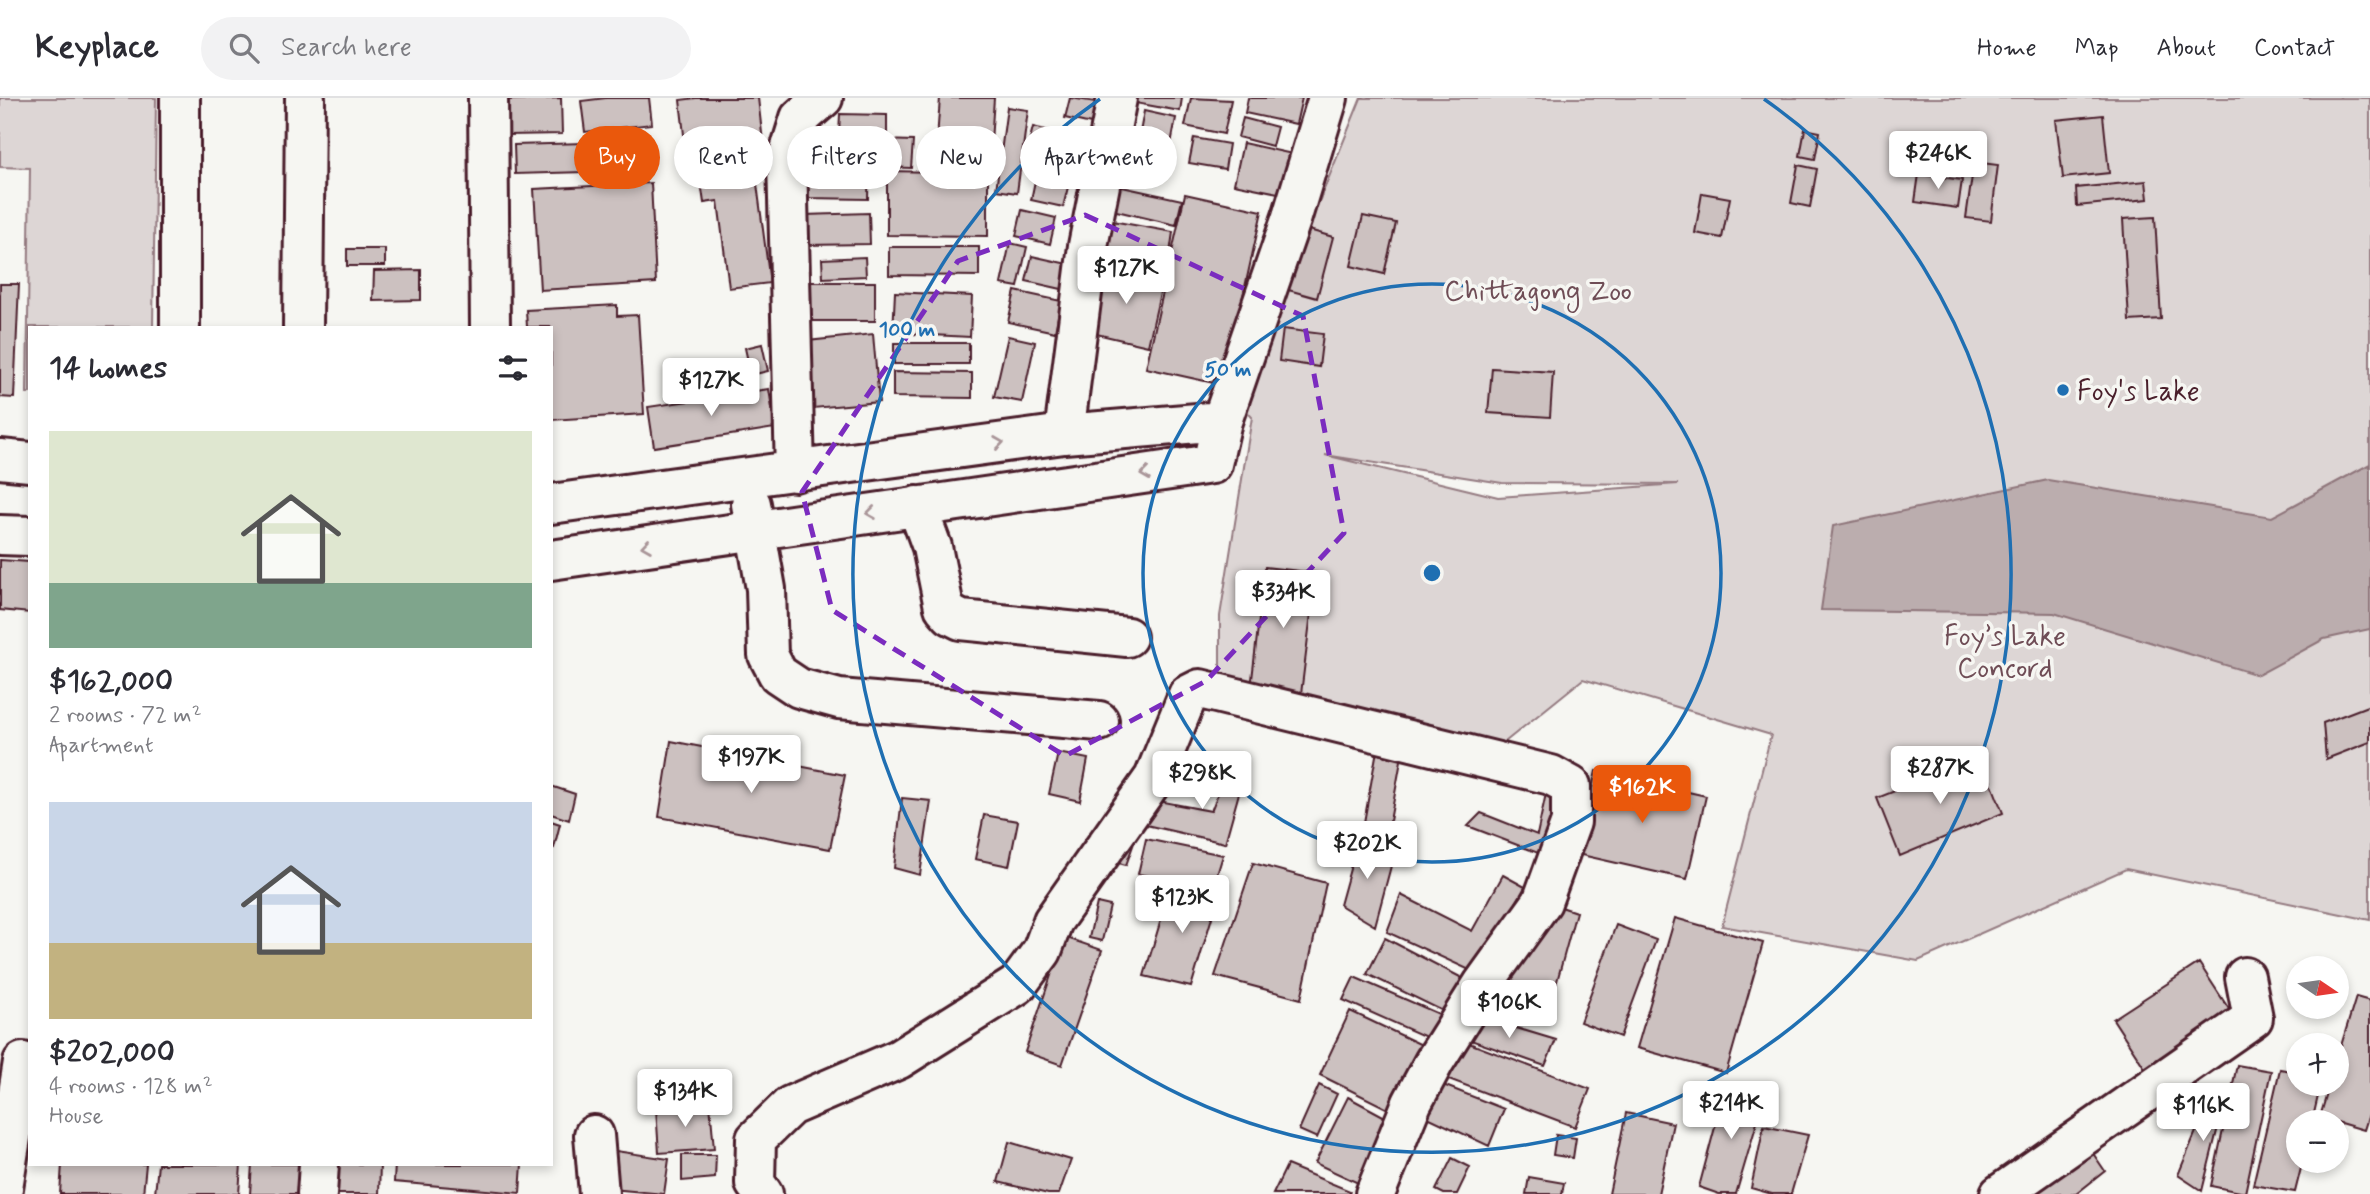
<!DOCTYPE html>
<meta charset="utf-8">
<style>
:root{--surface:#fff;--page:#f2f2f3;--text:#2b2b33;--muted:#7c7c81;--line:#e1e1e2;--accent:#ea580c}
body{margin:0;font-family:Mynerve,sans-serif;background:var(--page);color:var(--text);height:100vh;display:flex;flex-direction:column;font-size:26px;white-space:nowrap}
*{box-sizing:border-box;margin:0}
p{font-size:23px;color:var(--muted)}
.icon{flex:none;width:38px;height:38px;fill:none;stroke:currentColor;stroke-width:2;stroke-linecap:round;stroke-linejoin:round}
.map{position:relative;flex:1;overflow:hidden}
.drawer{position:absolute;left:28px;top:228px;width:525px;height:840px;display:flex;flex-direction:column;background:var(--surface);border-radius:0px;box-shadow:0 4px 10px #0003}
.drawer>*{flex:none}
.top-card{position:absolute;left:574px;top:28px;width:665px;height:63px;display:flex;gap:14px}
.needle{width:46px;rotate:103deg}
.buttons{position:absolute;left:2286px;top:858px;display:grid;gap:14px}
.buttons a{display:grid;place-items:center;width:63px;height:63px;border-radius:50%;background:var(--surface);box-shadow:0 4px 10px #0003;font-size:35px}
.price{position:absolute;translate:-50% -60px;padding:0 16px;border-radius:7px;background:#fff;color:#222;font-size:23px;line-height:46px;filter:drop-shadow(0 2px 4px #0008)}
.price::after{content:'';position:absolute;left:50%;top:42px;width:21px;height:16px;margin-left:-10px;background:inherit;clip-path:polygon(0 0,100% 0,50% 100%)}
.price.active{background:var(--accent);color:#fff}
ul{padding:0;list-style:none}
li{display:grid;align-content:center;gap:14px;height:371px;padding:0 21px}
li span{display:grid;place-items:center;height:217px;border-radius:0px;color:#555}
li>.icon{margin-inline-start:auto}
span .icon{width:126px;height:126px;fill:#fffc;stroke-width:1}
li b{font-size:30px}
h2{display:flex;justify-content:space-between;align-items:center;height:84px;padding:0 21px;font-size:30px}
.chip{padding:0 24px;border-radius:32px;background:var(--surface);box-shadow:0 4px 10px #0003;font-size:24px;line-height:63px}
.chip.active{background:var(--accent);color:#fff}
header{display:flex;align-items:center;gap:42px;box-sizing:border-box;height:98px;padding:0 35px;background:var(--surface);border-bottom:2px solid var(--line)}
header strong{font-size:33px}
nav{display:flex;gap:38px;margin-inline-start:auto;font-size:24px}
.search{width:490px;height:63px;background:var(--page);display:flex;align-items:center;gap:18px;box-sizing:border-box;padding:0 24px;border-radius:38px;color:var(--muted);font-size:26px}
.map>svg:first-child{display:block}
.green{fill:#ddd6d5;stroke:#947a80;stroke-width:2;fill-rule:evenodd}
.water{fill:#bbadae;stroke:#8e747a;stroke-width:2}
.building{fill:#ccc1c0;stroke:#4a1f2b;stroke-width:2}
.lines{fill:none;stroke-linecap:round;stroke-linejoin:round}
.minor-casing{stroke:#4a1f2b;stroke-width:44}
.minor{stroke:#f6f6f2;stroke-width:38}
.oneway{stroke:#a99598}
.marked{fill:none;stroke:#7b2cbf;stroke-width:5;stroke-dasharray:14 9;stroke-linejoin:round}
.ring{fill:none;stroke:#1f6fb2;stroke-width:3.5}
.poi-dot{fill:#1f6fb2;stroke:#f6f6f2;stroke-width:2.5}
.labels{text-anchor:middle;stroke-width:7;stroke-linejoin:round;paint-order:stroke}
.park-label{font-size:28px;fill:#6f4d56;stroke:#f6f6f2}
.poi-label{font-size:28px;fill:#4a1f2b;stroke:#f6f6f2;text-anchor:start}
.centre{fill:#1f6fb2;stroke:#f6f6f2;stroke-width:3.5}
.ring-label{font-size:21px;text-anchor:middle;font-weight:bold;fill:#1f6fb2;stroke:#f6f6f2;stroke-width:7;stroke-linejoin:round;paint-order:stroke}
</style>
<header>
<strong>Keyplace</strong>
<div class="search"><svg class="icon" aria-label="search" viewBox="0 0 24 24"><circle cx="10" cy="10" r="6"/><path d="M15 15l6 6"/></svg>Search here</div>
<nav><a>Home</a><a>Map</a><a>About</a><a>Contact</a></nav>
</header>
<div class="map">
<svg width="2370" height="1096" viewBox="0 0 2370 1096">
<rect width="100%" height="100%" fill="#f6f6f2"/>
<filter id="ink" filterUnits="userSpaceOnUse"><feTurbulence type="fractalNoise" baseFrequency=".0143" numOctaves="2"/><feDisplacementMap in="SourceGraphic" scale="14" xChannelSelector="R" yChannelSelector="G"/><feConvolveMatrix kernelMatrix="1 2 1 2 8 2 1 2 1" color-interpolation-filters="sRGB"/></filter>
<g filter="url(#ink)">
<!-- green -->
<path class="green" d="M0 0H156L153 229H30V295H27L30 70 0 69Z
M1361 0H2370V822L2126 771 1918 863 1722 828 1771 637 1583 581 1490 656 1220 611V518L1252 319 1238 304ZM1325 357 1502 385 1678 386 1498 399Z"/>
<!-- water -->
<path class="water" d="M2370 366V531L2324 541 2258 577 2054 515 1821 512 1833 428 2048 382 2272 419Z"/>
<!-- building -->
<path class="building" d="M561 0 562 36 508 37 507 2Z
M606 0H649L652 26 585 34 581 3Z
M696 0H758L763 44 686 54 680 2Z
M940 0H994L990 58 936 55Z
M1070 0 1096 4 1091 26 1065 20Z
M1131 0H1182L1180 13 1130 4Z
M1191 0 1231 2 1224 36 1185 28Z
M1248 0H1302L1296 26 1245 15Z
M1007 9 1028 12 1017 95 996 92Z
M1144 13 1176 20 1170 51 1138 45Z
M840 16 887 17V37H839Z
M2103 17 2109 75 2063 80 2056 22Z
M1243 20 1277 29 1272 48 1238 39Z
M1033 29 1097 44 1089 80 1024 65Z
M1805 31 1820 34 1815 61 1800 58Z
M1194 40 1229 46 1225 71 1189 65Z
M883 42 913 43 911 70 882 69Z
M585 45V74L515 76 514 47Z
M1243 45 1297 57 1288 97 1234 86Z
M600 49H648L649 73 601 74Z
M809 55 869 57 868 101 808 100Z
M754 63 770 185 729 190 718 103 704 105 699 70Z
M1974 64 1998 67 1991 123 1966 120Z
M1798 67 1817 71 1810 109 1791 105Z
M887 73 988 75V138L887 137Z
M1919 76 1962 82 1958 110 1915 104Z
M1036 78 1069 85 1063 109 1031 102Z
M2146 83 2148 101 2077 108 2076 90Z
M651 85 656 185 540 192 534 91Z
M1113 87 1182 102 1176 127 1108 111Z
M1702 95 1730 100 1722 140 1695 135Z
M1185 96 1262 113 1223 287 1146 270Z
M1022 112 1056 120 1050 146 1016 138Z
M869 115 870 146 805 147 804 117Z
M1363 118 1396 125 1384 176 1351 168Z
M2155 119 2161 221 2129 223 2123 121Z
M1101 121 1173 134 1168 169 1095 157Z
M1302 130 1333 139 1317 200 1285 191Z
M1010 145 1027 149 1018 189 1001 186Z
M889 149H979V178L889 177Z
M347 151H385V168H347Z
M1032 158 1072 167 1066 192 1026 183Z
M865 159 866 178 823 180 822 161Z
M1103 169 1163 182 1148 248 1088 234Z
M421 172V202L373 203 374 173Z
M809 184H875V223H808Z
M0 186H19L14 300 0 299Z
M1015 193 1061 203 1055 234 1008 224Z
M895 194 972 198 970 239 893 235Z
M617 207V218L638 217 644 316 551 322V229H527L526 212Z
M1283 231 1323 236 1319 269 1279 263Z
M873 236 879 304 813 310 808 243Z
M1008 238 1035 244 1022 304 994 299Z
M894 245H969V266H894Z
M762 246 768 273 751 277 745 250Z
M1492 270 1553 274 1550 319 1488 315Z
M893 274 972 275V300L893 299Z
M769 291 775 330 654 349 648 309Z
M0 462 30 464V515L0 512Z
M1265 469 1316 475 1301 596 1251 590Z
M2370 607V644L2326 661 2323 625Z
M671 643 845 677 830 751 659 719Z
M1377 652 1402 657 1388 734 1363 730Z
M1058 655 1088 661 1080 703 1049 696Z
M1981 659 2003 715 1900 758 1877 700Z
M1231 663 1246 670 1225 745 1146 727 1153 702 1211 713Z
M1596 673 1706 698 1687 781 1577 756Z
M1548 686 1566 688 1546 758 1468 728 1481 715 1537 737Z
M551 688 575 696 569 722 551 716Z
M902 700 931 703 920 777 894 770Z
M984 717 1018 723 1009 768 975 761Z
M551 723 560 726 554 750 551 749Z
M1139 731 1126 767 1111 763Z
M1146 741 1223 757 1213 790 1138 776Z
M1358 742 1395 753 1375 828 1340 807Z
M1253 765 1326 785 1301 901 1215 878Z
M1503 777 1525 789 1476 875 1387 834 1401 797 1472 833Z
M1172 785 1219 796 1191 889 1144 878Z
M1097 805 1110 808 1102 843 1089 840Z
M1549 805 1576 814 1553 898 1500 878Z
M1675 820 1763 845 1726 975 1637 950Z
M1616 827 1656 842 1620 939 1580 924Z
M1064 839 1102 852 1062 967 1025 954Z
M1385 840 1466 882 1449 916 1367 876Z
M2199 865 2236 922 2150 978 2113 921Z
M1354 879 1446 919 1435 943 1343 902Z
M2356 899 2370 903V1013L2364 1032 2320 1019 2330 985H2336V964Z
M1350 913 1426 949 1390 1012 1320 977Z
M1470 916 1556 942 1545 968 1462 939Z
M1453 939 1590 991 1575 1029 1438 977Z
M2237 967 2271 973 2245 1095 2211 1088Z
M2280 971 2298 974V985H2321L2312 1024H2298V1062H2303L2295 1094 2253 1087Z
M1433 983 1504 1011 1489 1048 1417 1014Z
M1319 987 1337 996 1317 1040 1299 1032Z
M1726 988 1765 997 1736 1096H1719L1699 1089Z
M2227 993 2202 1093 2178 1077 2211 997Z
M1348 999 1387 1020 1358 1085 1315 1065Z
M710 1006 714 1051 659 1055 656 1011Z
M1626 1015 1673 1025 1658 1096H1609Z
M1764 1028 1808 1037 1791 1096H1772L1751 1090Z
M1556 1037 1576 1040 1573 1060 1553 1057Z
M1009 1044 1071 1062 1059 1096H1048L998 1084Z
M2090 1051 2105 1073 2076 1096H2028Z
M616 1053 669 1061 664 1096 612 1091Z
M682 1057H716L715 1080 682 1083Z
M1452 1060 1470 1069 1457 1096H1444L1436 1092Z
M62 1066H146L143 1096H60Z
M158 1066H241L239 1096H155Z
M252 1066H307L305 1096H250Z
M323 1066H380L379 1096H322Z
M395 1066H522L520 1095 394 1084Z
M1287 1067 1350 1093 1349 1096H1273Z
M1529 1079 1564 1085 1562 1096H1526Z"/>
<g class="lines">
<!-- minor casing -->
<g class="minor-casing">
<path id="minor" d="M488 0 490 229
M180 229V0
M303 229 305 0
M1064 336 1088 148 1117 0
M0 361 30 364
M795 374 787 62 800 20 823 0
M551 406 1064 336 1222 323
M751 406 766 491 768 557 778 576 799 590 839 601 1099 623
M917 408 932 449 944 509 951 517 961 522 1127 539
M0 437 30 438
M551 462 1212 366 1222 323 1292 119 1328 0
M594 1037 599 1096
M2 1096 23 964
M317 1096 319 1066
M763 1096 755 1085 756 1041 790 1008 899 961 1017 887 1042 853 1053 823 1154 680 1188 597 1200 591 1551 677 1571 688V724L1542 804 1483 886 1434 964 1412 1005 1375 1096
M2000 1096 2253 920 2245 879"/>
</g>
<!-- minor -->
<use href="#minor" class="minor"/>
</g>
<!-- one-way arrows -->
<defs><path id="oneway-chevron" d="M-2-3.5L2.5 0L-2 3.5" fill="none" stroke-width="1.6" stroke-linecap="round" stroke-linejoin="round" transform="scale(1.75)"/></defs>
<g class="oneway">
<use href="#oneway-chevron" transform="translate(999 345) rotate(-8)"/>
<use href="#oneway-chevron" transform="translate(1145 376) rotate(172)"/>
<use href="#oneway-chevron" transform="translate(871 415) rotate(172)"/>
<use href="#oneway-chevron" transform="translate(646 448) rotate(172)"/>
</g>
</g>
<!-- marked area -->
<path class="marked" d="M1085 117 1303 218 1344 435 1206 583 1065 658 832 512 802 394 958 163Z"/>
<!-- distance rings -->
<g class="ring">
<circle cx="1432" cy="475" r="289"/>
<path d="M1764 1A579 579 0 1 1 1100 1"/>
</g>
<!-- markers -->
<circle class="poi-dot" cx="2063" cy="292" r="7"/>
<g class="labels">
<!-- park labels -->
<g class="park-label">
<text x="1538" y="202">Chittagong Zoo</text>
<text x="2005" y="547">Foy’s Lake<tspan x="2005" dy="32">Concord</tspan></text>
</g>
<!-- poi labels -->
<g class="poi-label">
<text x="2077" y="302">Foy's Lake</text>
</g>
</g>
<circle cx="1432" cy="475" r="10" class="centre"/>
<g class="ring-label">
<text x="907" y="238">100 m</text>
<text x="1228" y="278">50 m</text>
</g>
</svg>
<div class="buttons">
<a><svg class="needle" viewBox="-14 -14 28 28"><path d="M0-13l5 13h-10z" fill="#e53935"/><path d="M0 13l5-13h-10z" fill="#7c7c81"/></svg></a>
<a>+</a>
<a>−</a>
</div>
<b class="price" style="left:1938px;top:93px">$246K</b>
<b class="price" style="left:1126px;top:208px">$127K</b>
<b class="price" style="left:711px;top:320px">$127K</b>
<b class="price" style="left:1283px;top:532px">$334K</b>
<b class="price" style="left:751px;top:697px">$197K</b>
<b class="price" style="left:1940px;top:708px">$287K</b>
<b class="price" style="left:1202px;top:713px">$298K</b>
<b class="price active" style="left:1642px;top:727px">$162K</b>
<b class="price" style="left:1367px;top:783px">$202K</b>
<b class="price" style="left:1182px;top:837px">$123K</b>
<b class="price" style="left:1509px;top:942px">$106K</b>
<b class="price" style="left:685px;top:1031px">$134K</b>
<b class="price" style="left:1731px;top:1043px">$214K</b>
<b class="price" style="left:2203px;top:1045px">$116K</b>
<div class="top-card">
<a class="chip active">Buy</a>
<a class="chip">Rent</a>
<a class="chip">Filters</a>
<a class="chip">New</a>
<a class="chip">Apartment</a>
</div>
<section class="drawer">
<h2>14 homes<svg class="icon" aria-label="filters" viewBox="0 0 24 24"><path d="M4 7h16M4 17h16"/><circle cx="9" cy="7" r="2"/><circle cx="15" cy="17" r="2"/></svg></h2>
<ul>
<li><span style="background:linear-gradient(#dfe7d0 70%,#7fa58c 0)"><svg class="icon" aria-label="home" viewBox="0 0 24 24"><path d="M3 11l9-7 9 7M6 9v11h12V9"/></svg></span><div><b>$162,000</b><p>2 rooms · 72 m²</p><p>Apartment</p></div></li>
<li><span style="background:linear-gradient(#c9d6e8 65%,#c2b280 0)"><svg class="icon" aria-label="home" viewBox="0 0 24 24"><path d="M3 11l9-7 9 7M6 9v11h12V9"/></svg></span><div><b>$202,000</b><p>4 rooms · 128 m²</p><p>House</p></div></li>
</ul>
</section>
</div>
